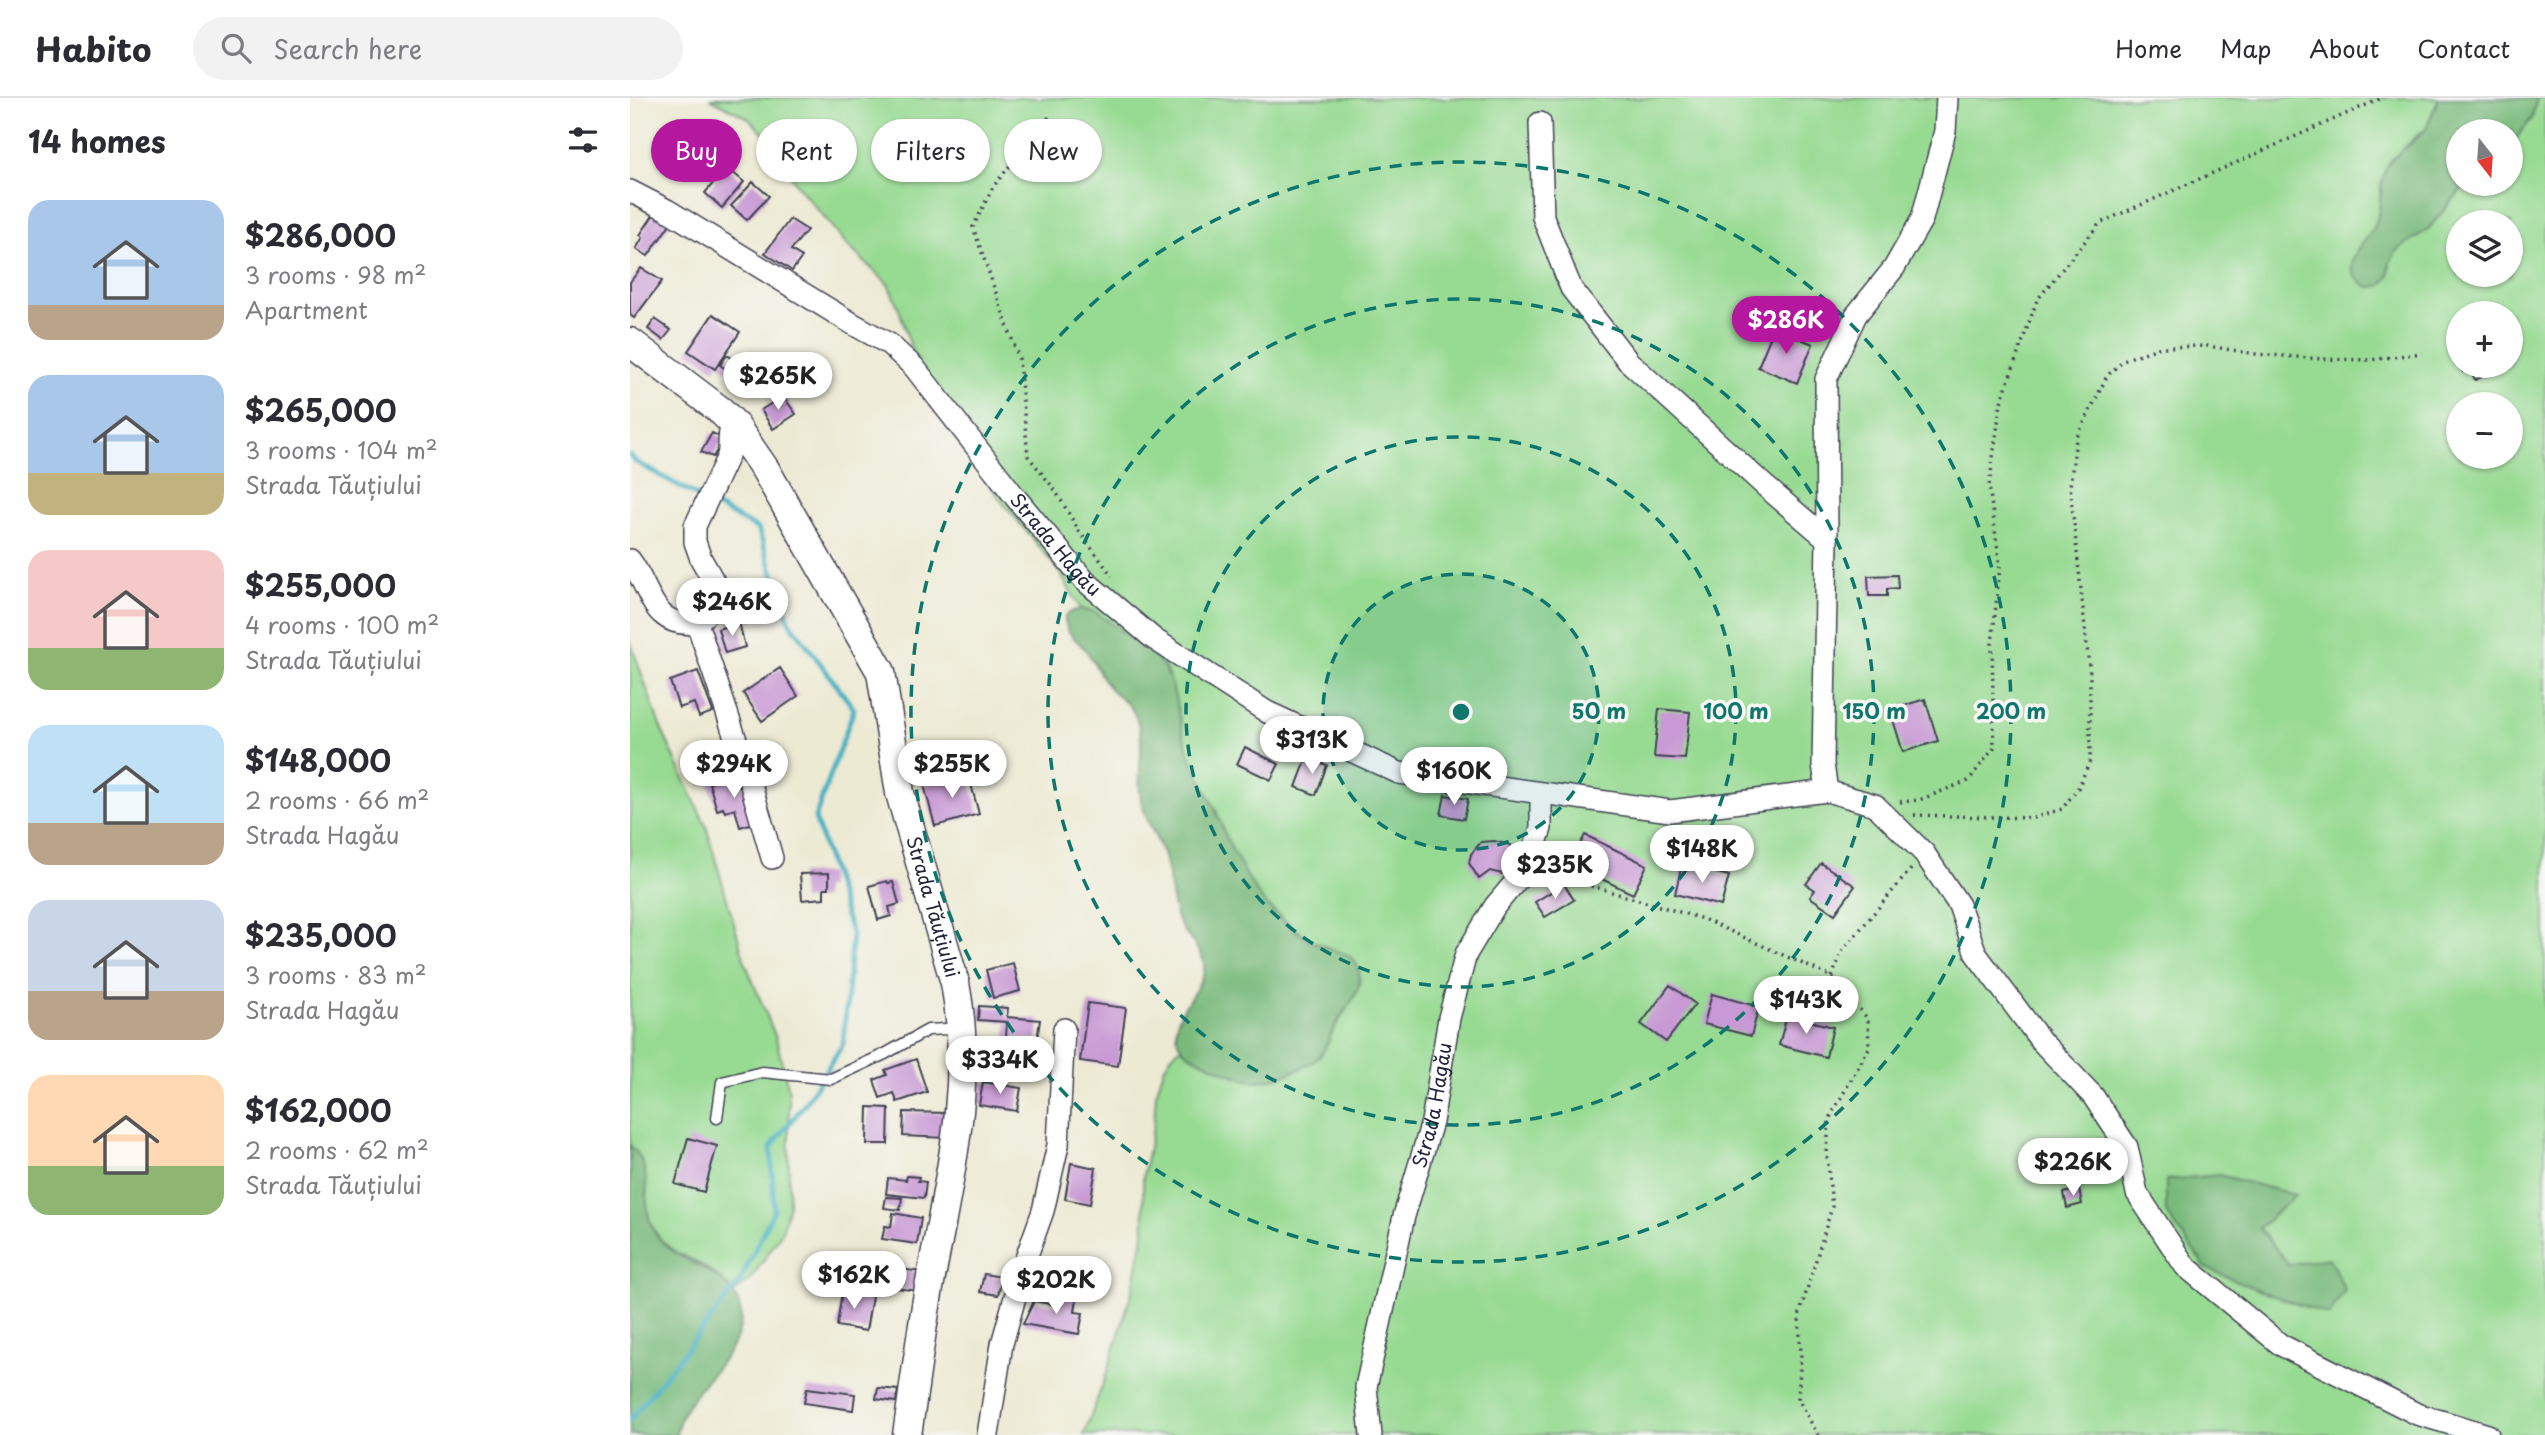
<!DOCTYPE html>
<meta charset="utf-8">
<style>
:root{--surface:#fff;--page:#f2f2f3;--text:#2b2b33;--muted:#7c7c81;--line:#e1e1e2;--accent:#b5179e}
body{margin:0;font-family:"Playpen Sans",sans-serif;background:var(--page);color:var(--text);height:100vh;display:flex;flex-direction:column;font-size:26px;white-space:nowrap}
*{box-sizing:border-box;margin:0}
p{font-size:23px;color:var(--muted)}
.icon{flex:none;width:38px;height:38px;fill:none;stroke:currentColor;stroke-width:2;stroke-linecap:round;stroke-linejoin:round}
.map{position:relative;flex:1;overflow:hidden}
.details{display:flex;flex-direction:column;background:var(--surface);width:630px}
.details>*{flex:none}
.hud{position:absolute;left:21px;top:21px;width:665px;height:63px;display:flex;gap:14px}
.needle{width:46px;rotate:163deg}
.fabs{position:absolute;left:1816px;top:21px;display:grid;gap:14px}
.fabs a{display:grid;place-items:center;width:77px;height:77px;border-radius:50%;background:var(--surface);box-shadow:0 2px 5px #0004;font-size:35px}
.price{position:absolute;translate:-50% -60px;padding:0 16px;border-radius:24px;background:#fff;color:#222;font-size:23px;line-height:46px;filter:drop-shadow(0 2px 4px #0008)}
.price::after{content:'';position:absolute;left:50%;top:42px;width:21px;height:16px;margin-left:-10px;background:inherit;clip-path:polygon(0 0,100% 0,50% 100%)}
.price.on{background:var(--accent);color:#fff}
ul{padding:0;list-style:none}
li{display:flex;align-items:center;gap:21px;height:175px;padding:0 28px}
li span{display:grid;place-items:center;flex:none;width:196px;height:140px;border-radius:21px;color:#555}
li>.icon{margin-inline-start:auto}
span .icon{width:84px;height:84px;fill:#fffc;stroke-width:1}
li b{font-size:30px}
h2{display:flex;justify-content:space-between;align-items:center;height:84px;padding:0 28px;font-size:30px}
.pill{padding:0 24px;border-radius:32px;background:var(--surface);box-shadow:0 2px 5px #0004;font-size:24px;line-height:63px}
.pill.on{background:var(--accent);color:#fff}
header{display:flex;align-items:center;gap:42px;box-sizing:border-box;height:98px;padding:0 35px;background:var(--surface);border-bottom:2px solid var(--line)}
header strong{font-size:33px}
nav{display:flex;gap:38px;margin-inline-start:auto;font-size:24px}
.search{width:490px;height:63px;background:var(--page);display:flex;align-items:center;gap:18px;box-sizing:border-box;padding:0 24px;border-radius:38px;color:var(--muted);font-size:26px}
main{display:flex;flex:1;min-height:0}
.map>svg:first-child{display:block}
.green{fill:#97da92;stroke:#5c7e66;stroke-width:2;fill-rule:evenodd}
.forest{fill:#79ba7c;stroke:#4e6e5c;stroke-width:2}
.lines{fill:none;stroke-linecap:round;stroke-linejoin:round}
.stream{stroke:#44b0c1;stroke-width:5}
.building{fill:#c899d4}
.service-casing{stroke:#404052;stroke-width:13}
.minor-casing{stroke:#404052;stroke-width:24}
.tertiary-casing{stroke:#404052;stroke-width:31}
.path{stroke:#404052;stroke-width:3.5;stroke-dasharray:2 5;stroke-linecap:butt}
.service{stroke:#fff;stroke-width:10}
.minor{stroke:#fff;stroke-width:21}
.tertiary{stroke:#fff;stroke-width:28}
.ring{fill:none;stroke:#0f766e;stroke-width:3.5;stroke-dasharray:12 9}
.labels{text-anchor:middle;stroke-width:7;stroke-linejoin:round;paint-order:stroke}
.street-label{font-size:19px;fill:#22223b;stroke:#f6f6f2}
.centre{fill:#0f766e;stroke:#f6f6f2;stroke-width:3.5}
.ring-label{font-size:21px;text-anchor:middle;font-weight:bold;fill:#0f766e;stroke:#f6f6f2;stroke-width:7;stroke-linejoin:round;paint-order:stroke}
</style>
<header>
<strong>Habito</strong>
<div class="search"><svg class="icon" aria-label="search" viewBox="0 0 24 24"><circle cx="10" cy="10" r="6"/><path d="M15 15l6 6"/></svg>Search here</div>
<nav><a>Home</a><a>Map</a><a>About</a><a>Contact</a></nav>
</header>
<main>
<section class="details">
<h2>14 homes<svg class="icon" aria-label="filters" viewBox="0 0 24 24"><path d="M4 7h16M4 17h16"/><circle cx="9" cy="7" r="2"/><circle cx="15" cy="17" r="2"/></svg></h2>
<ul>
<li><span style="background:linear-gradient(#a9c7e8 75%,#b9a48a 0)"><svg class="icon" aria-label="home" viewBox="0 0 24 24"><path d="M3 11l9-7 9 7M6 9v11h12V9"/></svg></span><div><b>$286,000</b><p>3 rooms · 98 m²</p><p>Apartment</p></div></li>
<li><span style="background:linear-gradient(#a9c7e8 70%,#c2b280 0)"><svg class="icon" aria-label="home" viewBox="0 0 24 24"><path d="M3 11l9-7 9 7M6 9v11h12V9"/></svg></span><div><b>$265,000</b><p>3 rooms · 104 m²</p><p>Strada Tăuțiului</p></div></li>
<li><span style="background:linear-gradient(#f6c9c9 70%,#8fb573 0)"><svg class="icon" aria-label="home" viewBox="0 0 24 24"><path d="M3 11l9-7 9 7M6 9v11h12V9"/></svg></span><div><b>$255,000</b><p>4 rooms · 100 m²</p><p>Strada Tăuțiului</p></div></li>
<li><span style="background:linear-gradient(#bfe0f5 70%,#b9a48a 0)"><svg class="icon" aria-label="home" viewBox="0 0 24 24"><path d="M3 11l9-7 9 7M6 9v11h12V9"/></svg></span><div><b>$148,000</b><p>2 rooms · 66 m²</p><p>Strada Hagău</p></div></li>
<li><span style="background:linear-gradient(#c9d6e8 65%,#b9a48a 0)"><svg class="icon" aria-label="home" viewBox="0 0 24 24"><path d="M3 11l9-7 9 7M6 9v11h12V9"/></svg></span><div><b>$235,000</b><p>3 rooms · 83 m²</p><p>Strada Hagău</p></div></li>
<li><span style="background:linear-gradient(#ffd9b3 65%,#8fb573 0)"><svg class="icon" aria-label="home" viewBox="0 0 24 24"><path d="M3 11l9-7 9 7M6 9v11h12V9"/></svg></span><div><b>$162,000</b><p>2 rooms · 62 m²</p><p>Strada Tăuțiului</p></div></li>
</ul>
</section>
<div class="map">
<svg width="1915" height="1337" viewBox="0 0 1915 1337">
<rect width="100%" height="100%" fill="#f6f6f2"/>
<filter id="ink" filterUnits="userSpaceOnUse"><feTurbulence type="fractalNoise" baseFrequency=".0143" numOctaves="2"/><feDisplacementMap in="SourceGraphic" scale="14" xChannelSelector="R" yChannelSelector="G"/><feConvolveMatrix kernelMatrix="1 2 1 2 8 2 1 2 1" color-interpolation-filters="sRGB"/></filter>
<filter id="wash" filterUnits="userSpaceOnUse"><feTurbulence type="fractalNoise" baseFrequency=".00686" numOctaves="4" result="noise"/><feDisplacementMap in="SourceGraphic" scale="28" xChannelSelector="R" yChannelSelector="G"/><feGaussianBlur stdDeviation="1.57" result="paint"/><feColorMatrix in="noise" values="0 0 0 0 0 0 0 0 0 0 0 0 0 0 0 0 0 1.4 0 .05"/><feComposite in="paint" operator="in"/></filter>
<g filter="url(#wash)">
<rect width="100%" height="100%" fill="#edead4"/>
<!-- green -->
<path class="green" d="M80 0H1809L1796 30 1775 49 1751 84 1750 112 1746 126 1740 138 1723 161 1759 178 1760 164 1767 152 1798 131 1836 86H1881V47L1902 20 1907 0H1915V1337H454L478 1272 503 1190 514 1134 513 1079 524 1024 526 996 534 970 542 957 551 949 562 958 613 981 626 984 691 957 703 932 718 909 707 853 682 843 660 827 630 800 602 753 558 654 536 572 528 560 465 514 451 511 426 469 373 405 307 316 294 292 269 211 258 186 218 148 166 86 138 40 118 20ZM1829 124H1881V177H1829ZM1829 215H1881V268H1829ZM1829 306H1881V359H1829Z
M0 543 30 628 76 728 115 864 146 940 159 994V1106L152 1134 121 1181 104 1195C95 1186 85 1176 75 1169 53 1155 38 1157 23 1130 9 1105 26 1069 0 1048Z"/>
<!-- forest -->
<path class="forest" d="M1809 0H1907L1902 20 1881 47V33H1829V86H1836L1798 131 1767 152 1760 164 1759 178 1751 188 1738 189C1730 184 1723 179 1722 169 1721 154 1740 140 1745 127 1753 107 1748 84 1757 68 1766 52 1786 46 1796 30 1801 21 1804 9 1809 0Z
M451 511 465 514 520 554C548 574 546 621 558 652 566 673 577 693 586 713 592 727 596 742 604 755 612 769 620 786 630 799 642 816 664 832 681 843 697 853 722 851 728 870 735 891 719 906 709 921 702 932 699 946 691 956 683 969 639 984 625 983 613 983 560 959 553 951 530 924 570 897 574 874 577 855 557 841 549 825 539 803 541 781 534 759 527 737 513 721 510 696 507 669 518 638 503 613 497 602 486 598 479 589 470 579 466 566 458 555 453 548 445 542 439 534 436 529 435 525 435 518L443 513Z
M0 1048C26 1068 10 1103 22 1129 40 1168 99 1166 110 1211 120 1255 51 1292 46 1337H0Z
M1589 1077 1666 1097 1629 1130 1659 1167 1699 1160 1715 1192 1699 1217 1638 1196 1576 1170 1536 1115V1082Z"/>
<g class="lines">
<!-- stream -->
<path class="stream" d="M0 357 6 364 71 400
M0 1322 109 1185 144 1112 141 1049 176 1004 213 946 222 837 185 720 224 611 159 523 128 431 80 405"/>
</g>
<g id="blocks">
<!-- building -->
<path class="building" d="M92 65 114 84 92 110 75 95 90 77 85 72Z
M123 84 139 98 117 122 101 108Z
M24 116 40 126 18 158 6 151 13 139 10 137Z
M160 121 177 132 161 152 172 159 162 173 135 155Z
M11 170 32 183 4 220 0 217V184Z
M83 216 110 234 85 271 58 253Z
M25 221 41 232 33 242 18 231Z
M1144 230 1183 246 1167 285 1128 269Z
M97 257 113 267 105 277 90 267Z
M1830 268H1872L1873 270 1845 282 1840 271 1833 274Z
M153 298 166 316 143 331 131 312Z
M82 335 94 341 83 359 71 354Z
M1267 477 1268 490 1257 491V498H1239L1238 478Z
M109 524 115 549 95 555 88 531Z
M150 570 168 598 132 623 113 595Z
M68 573 83 614 69 619 64 605 49 610 40 583Z
M1295 601 1308 643 1273 654 1260 612Z
M1029 611 1060 614 1055 661 1024 659Z
M615 649 649 666 641 682 607 666Z
M677 660 697 667 686 697 666 689Z
M338 675 349 716 305 728 294 687Z
M105 679 107 687 115 685 127 724 110 729 105 711 95 714 93 710 87 712 79 685Z
M815 697 838 701 834 721 811 717Z
M955 737 1017 767 1003 796 940 766Z
M864 743 881 747 882 764 872 776 860 773 849 781 839 765 841 756 851 744Z
M1191 765 1225 788 1205 816 1180 799 1185 792 1176 786Z
M1052 766 1099 778 1091 808 1045 796Z
M199 775V790H194V800L172 802 170 776Z
M257 783 258 785 263 784 269 806 259 809 261 818 248 822 239 788Z
M934 786 944 802 915 819 905 804Z
M383 865 390 893 363 900 356 872Z
M1040 887 1065 906 1036 944 1011 926Z
M1082 896 1129 909 1121 938 1074 926Z
M458 905 496 910 488 968 450 963Z
M349 908 378 910 377 919 410 922 407 942 376 939 377 924 348 922Z
M1157 917 1203 929 1196 959 1149 947Z
M286 961 297 994 267 1004 264 995 250 1000 244 982 257 977 255 972Z
M353 984 391 990 387 1013 349 1007Z
M238 1009 259 1010 258 1046H237Z
M274 1014 318 1015 317 1040 273 1038Z
M58 1040 87 1048 74 1094 45 1086Z
M441 1065 466 1070 460 1106 435 1101Z
M277 1078 289 1079 288 1083 296 1084 294 1100 256 1096 258 1080 276 1082Z
M1449 1091 1452 1106 1437 1110 1434 1095Z
M256 1099 272 1100 270 1112 254 1110Z
M263 1115 291 1120 287 1146 252 1141 255 1128 261 1129Z
M245 1167 291 1174 288 1193 251 1188V1184L242 1183Z
M354 1176 372 1179 368 1197 350 1194Z
M212 1193 242 1198 236 1233 207 1228Z
M433 1197 447 1200 445 1214 453 1215 449 1236 393 1226 404 1203 431 1208Z
M177 1290 225 1296 223 1312 174 1305Z
M248 1290 268 1292 266 1304 246 1301Z"/>
</g>
</g>
<g filter="url(#ink)">
<use href="#blocks" fill-opacity="0" stroke="#404052" stroke-width="2"/>
<g class="lines">
<!-- service casing -->
<g class="service-casing">
<path id="service" d="M87 1020 92 984 132 974 201 981 255 956 298 932 316 931 329 937"/>
</g>
<!-- minor casing -->
<g class="minor-casing">
<g id="minor">
<path d="M910 25 913 119 941 190 998 263 1135 388 1197 441"/>
<path id="s1" d="M0 93 37 112 223 226 259 246 284 269 386 400 455 483 524 541 637 614 769 675 1040 713 1197 693 1245 707 1294 755 1329 807 1346 856 1411 943 1463 998 1497 1049 1507 1095 1555 1168 1651 1247 1787 1316 1858 1337"/>
<path d="M104 326C96 337 101 346 98 358L65 428V444L71 461 88 491 84 508 67 525 121 687 142 760"/>
<path d="M0 462C21 490 21 531 67 525"/>
<path d="M1197 693 1193 666 1197 441 1196 281 1226 217 1264 170 1292 121 1315 33 1317 0"/>
<path d="M358 1337 372 1246 395 1163 413 1113 428 1047 434 931"/>
<path id="s2" d="M741 1337 736 1289 774 1118 802 1024 819 920 836 856 865 808 898 769 911 730V696"/>
</g>
</g>
<!-- tertiary casing -->
<g class="tertiary-casing">
<g id="tertiary">
<path id="s3" d="M0 244 91 313 104 326 135 371 251 574 270 695 325 885C344 983 319 1082 301 1179 291 1232 285 1284 277 1337"/>
</g>
</g>
<!-- path -->
<path class="path" d="M419 19 363 89 343 129 389 261 398 358 425 392 449 433 482 478
M1270 704 1289 702 1338 683 1364 650 1362 546 1370 468 1359 388 1371 304 1407 202 1470 125 1752 0
M1284 717 1403 720 1432 711 1448 690 1460 663V577L1440 388 1446 341 1477 278 1493 262 1531 249 1578 248 1626 256 1693 261 1740 262 1792 255
M914 774 1073 821 1202 879 1238 921 1239 950 1199 1021 1197 1055 1202 1109 1169 1218 1171 1256 1168 1301 1188 1337
M1202 879 1212 853 1281 771"/>
<!-- service -->
<use href="#service" class="service"/>
<!-- minor -->
<use href="#minor" class="minor"/>
<!-- tertiary -->
<use href="#tertiary" class="tertiary"/>
</g>
</g>
<!-- distance rings -->
<circle cx="831" cy="614" r="138" fill="#0f766e" fill-opacity=".12"/>
<g class="ring">
<circle cx="831" cy="614" r="138"/>
<circle cx="831" cy="614" r="275"/>
<circle cx="831" cy="614" r="413"/>
<circle cx="831" cy="614" r="550"/>
</g>
<g class="labels">
<!-- street labels -->
<g class="street-label">
<text dy="7" stroke="none"><textPath href="#s1" startOffset="562">Strada Hagău</textPath></text>
<text dy="7" stroke="none"><textPath href="#s3" startOffset="662">Strada Tăuțiului</textPath></text>
<text dy="7" stroke="none"><textPath href="#s2" startOffset="338">Strada Hagău</textPath></text>
</g>
</g>
<circle cx="831" cy="614" r="10" class="centre"/>
<g class="ring-label">
<text x="969" y="621">50 m</text>
<text x="1106" y="621">100 m</text>
<text x="1244" y="621">150 m</text>
<text x="1381" y="621">200 m</text>
</g>
</svg>
<div class="fabs">
<a><svg class="needle" viewBox="-14 -14 28 28"><path d="M0-13l5 13h-10z" fill="#e53935"/><path d="M0 13l5-13h-10z" fill="#7c7c81"/></svg></a>
<a><svg class="icon" aria-label="layers" viewBox="0 0 24 24"><path d="M12 4l9 5-9 5-9-5zM3 14l9 5 9-5"/></svg></a>
<a>+</a>
<a>−</a>
</div>
<b class="price on" style="left:1156px;top:258px">$286K</b>
<b class="price" style="left:148px;top:314px">$265K</b>
<b class="price" style="left:102px;top:540px">$246K</b>
<b class="price" style="left:682px;top:678px">$313K</b>
<b class="price" style="left:104px;top:702px">$294K</b>
<b class="price" style="left:322px;top:702px">$255K</b>
<b class="price" style="left:824px;top:709px">$160K</b>
<b class="price" style="left:1072px;top:787px">$148K</b>
<b class="price" style="left:925px;top:803px">$235K</b>
<b class="price" style="left:1176px;top:938px">$143K</b>
<b class="price" style="left:370px;top:998px">$334K</b>
<b class="price" style="left:1443px;top:1100px">$226K</b>
<b class="price" style="left:224px;top:1213px">$162K</b>
<b class="price" style="left:426px;top:1218px">$202K</b>
<div class="hud">
<a class="pill on">Buy</a>
<a class="pill">Rent</a>
<a class="pill">Filters</a>
<a class="pill">New</a>
</div>
</div>
</main>
